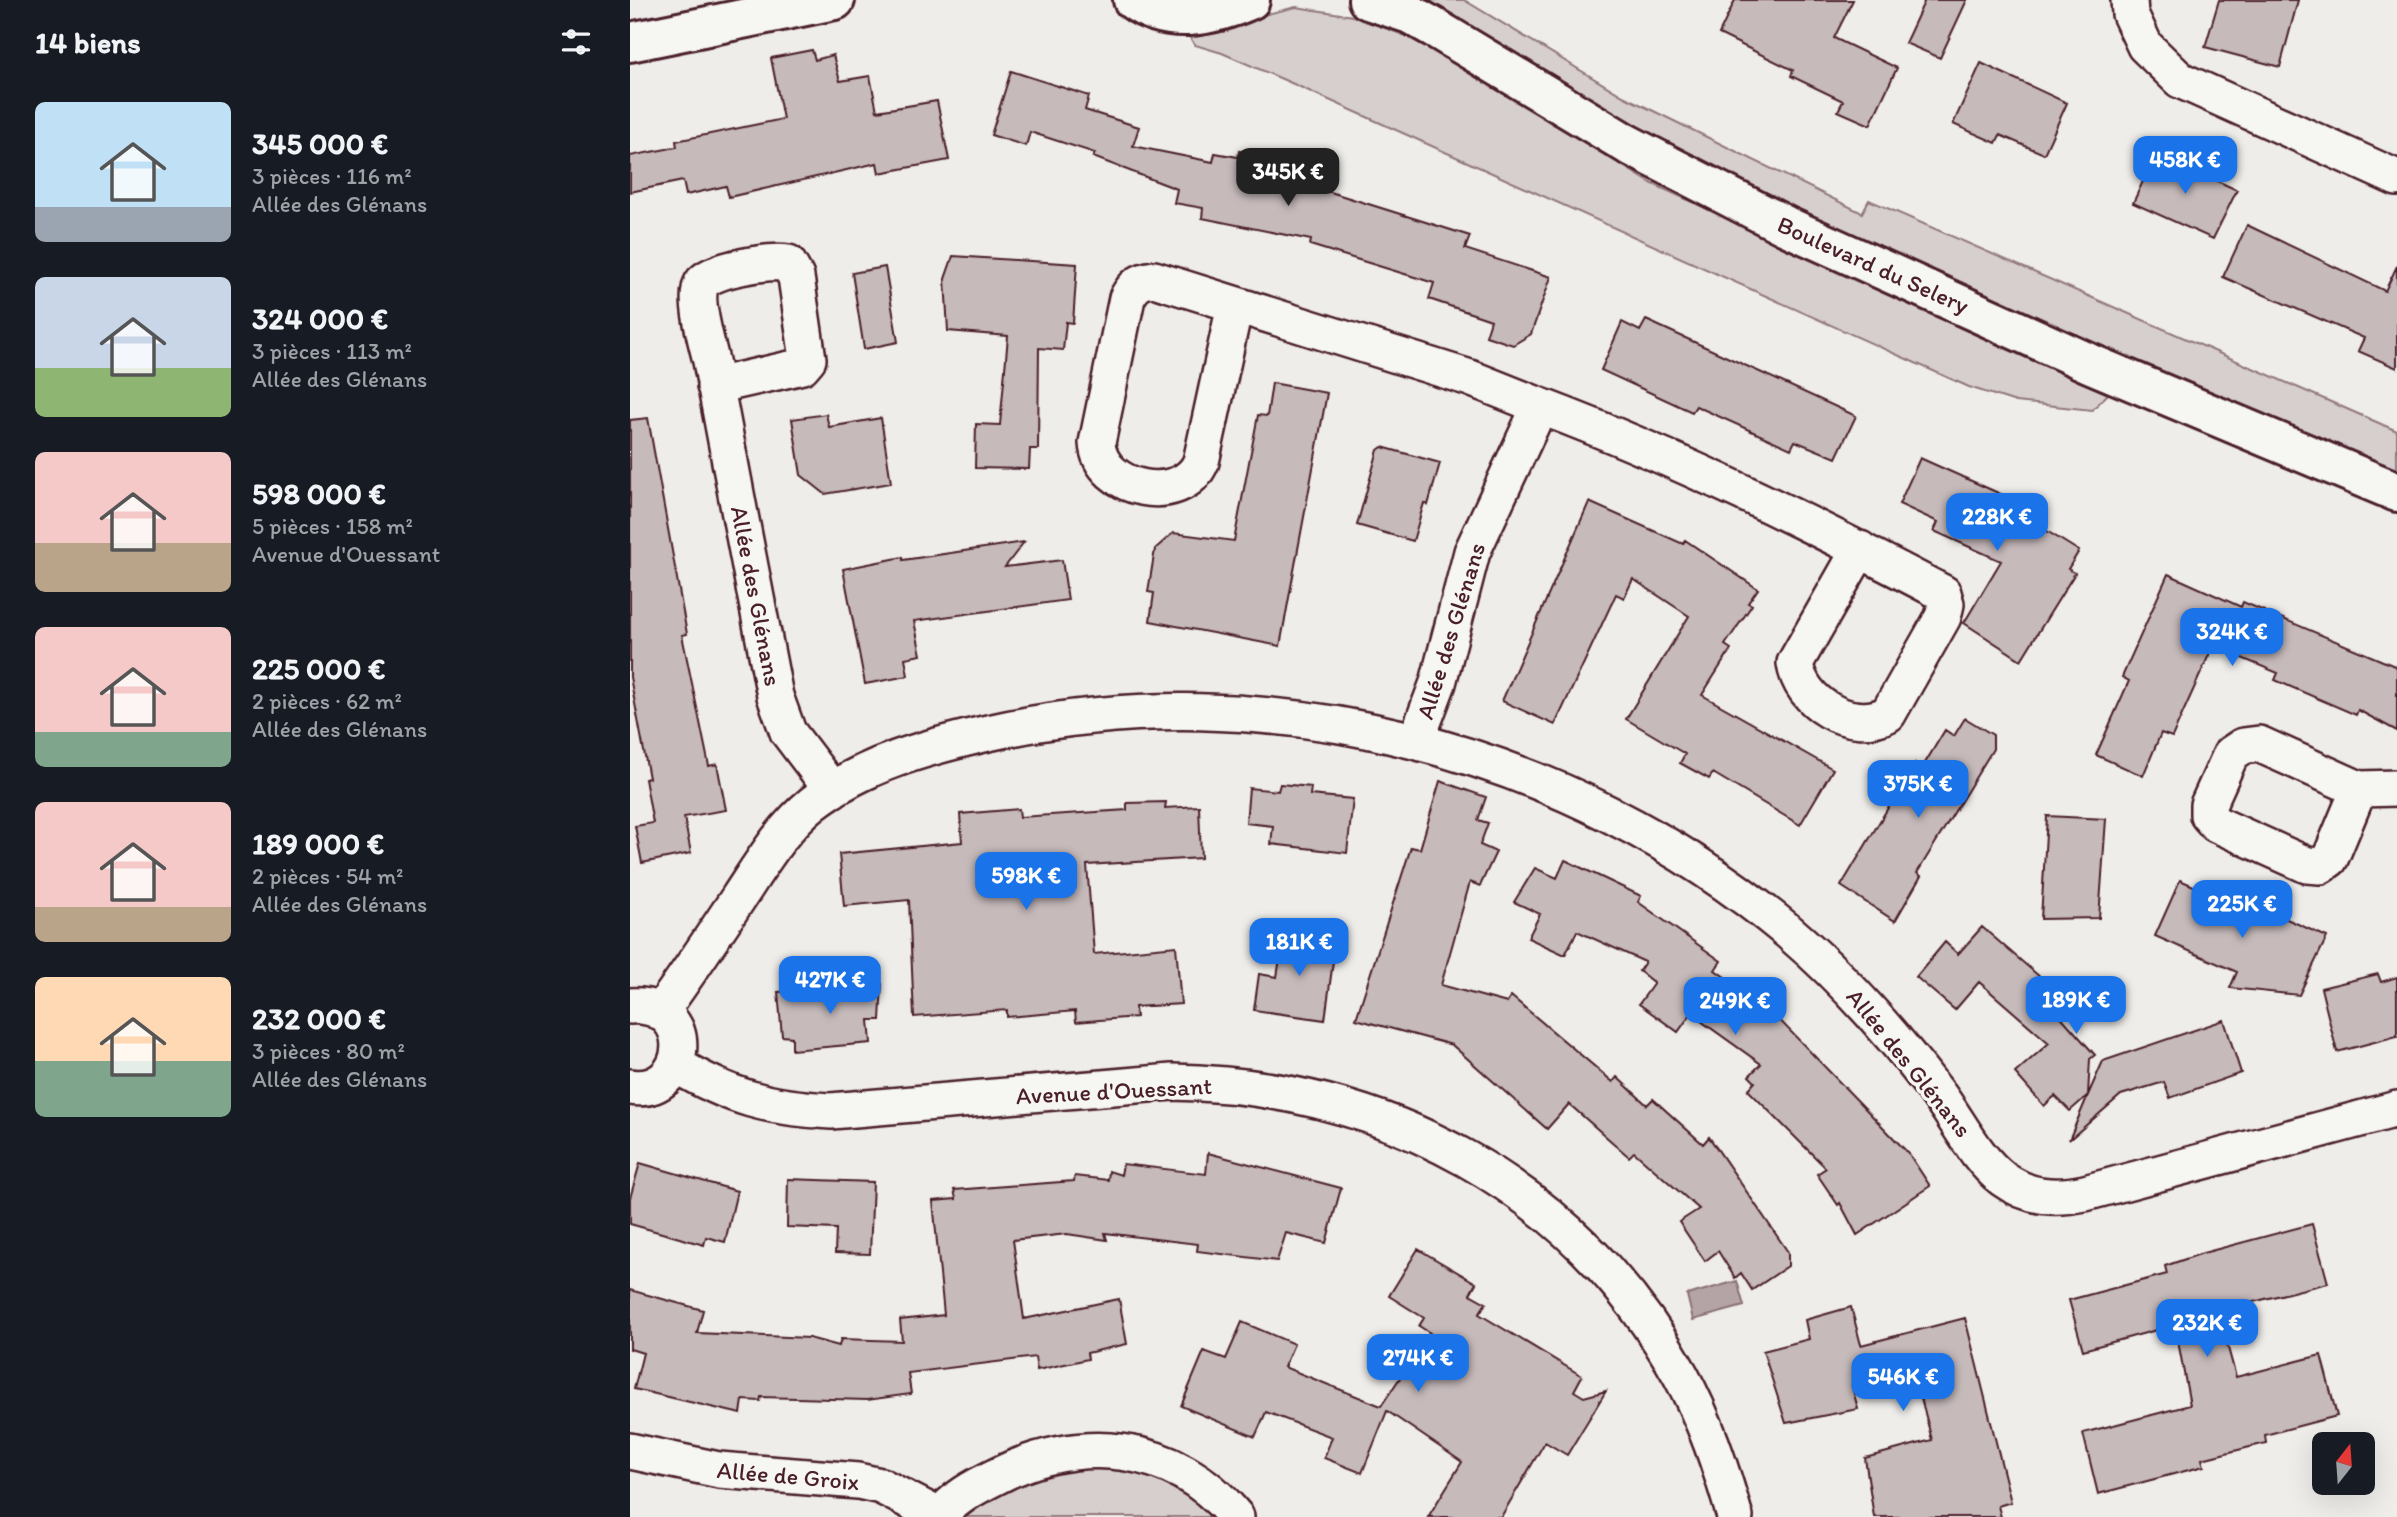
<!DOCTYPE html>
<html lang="fr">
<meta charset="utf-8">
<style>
:root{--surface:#171b24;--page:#242831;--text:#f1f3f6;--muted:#9ea1a6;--accent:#1a73e8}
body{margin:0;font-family:Itim,sans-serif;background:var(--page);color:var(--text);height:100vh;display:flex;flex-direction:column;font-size:26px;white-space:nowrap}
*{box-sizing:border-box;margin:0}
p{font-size:23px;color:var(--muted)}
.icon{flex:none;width:38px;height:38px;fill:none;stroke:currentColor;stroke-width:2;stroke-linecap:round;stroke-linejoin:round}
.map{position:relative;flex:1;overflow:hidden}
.panel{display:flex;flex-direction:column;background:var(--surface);width:630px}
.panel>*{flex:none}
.needle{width:46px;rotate:17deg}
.controls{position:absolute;left:1682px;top:1432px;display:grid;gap:14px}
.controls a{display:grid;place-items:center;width:63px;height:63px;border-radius:10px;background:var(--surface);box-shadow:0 7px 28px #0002;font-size:35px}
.price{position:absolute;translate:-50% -60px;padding:0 16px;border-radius:14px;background:var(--accent);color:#fff;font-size:23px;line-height:46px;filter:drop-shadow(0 2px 4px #0008)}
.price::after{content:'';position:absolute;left:50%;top:42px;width:21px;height:16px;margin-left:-10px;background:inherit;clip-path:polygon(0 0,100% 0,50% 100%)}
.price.active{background:#222;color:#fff}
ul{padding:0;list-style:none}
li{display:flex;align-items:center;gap:21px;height:175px;padding:0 35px}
li span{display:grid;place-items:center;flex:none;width:196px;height:140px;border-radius:10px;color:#555}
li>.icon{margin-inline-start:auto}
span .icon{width:84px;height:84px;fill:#fffc;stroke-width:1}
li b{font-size:30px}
h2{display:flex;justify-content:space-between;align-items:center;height:84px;padding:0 35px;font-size:30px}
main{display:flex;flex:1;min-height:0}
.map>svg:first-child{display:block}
.green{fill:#d7cfce;stroke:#90777c;stroke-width:2}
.water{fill:#b4a4a5;stroke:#8a6f74;stroke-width:2}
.building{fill:#c6babb;stroke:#4a1f2b;stroke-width:2}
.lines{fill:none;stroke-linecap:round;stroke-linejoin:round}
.minor-casing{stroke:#4a1f2b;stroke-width:40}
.tertiary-casing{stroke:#4a1f2b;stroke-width:44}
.minor{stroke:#f6f6f2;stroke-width:35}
.tertiary{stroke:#f6f6f2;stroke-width:38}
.labels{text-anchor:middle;stroke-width:7;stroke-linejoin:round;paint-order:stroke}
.street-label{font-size:24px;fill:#4a1f2b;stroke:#f6f6f2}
</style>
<main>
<section class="panel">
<h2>14 biens<svg class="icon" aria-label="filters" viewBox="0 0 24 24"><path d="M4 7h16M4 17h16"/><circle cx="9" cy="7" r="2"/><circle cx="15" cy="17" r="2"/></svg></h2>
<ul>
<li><span style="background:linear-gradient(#bfe0f5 75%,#9aa5b1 0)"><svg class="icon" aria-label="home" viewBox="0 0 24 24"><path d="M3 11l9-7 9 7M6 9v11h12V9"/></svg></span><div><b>345 000 €</b><p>3 pièces · 116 m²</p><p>Allée des Glénans</p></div></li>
<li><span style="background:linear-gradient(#c9d6e8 65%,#8fb573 0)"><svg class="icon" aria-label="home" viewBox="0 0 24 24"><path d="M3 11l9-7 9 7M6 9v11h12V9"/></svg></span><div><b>324 000 €</b><p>3 pièces · 113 m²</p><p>Allée des Glénans</p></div></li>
<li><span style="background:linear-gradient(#f6c9c9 65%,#b9a48a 0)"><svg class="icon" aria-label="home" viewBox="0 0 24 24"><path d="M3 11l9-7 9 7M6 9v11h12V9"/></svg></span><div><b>598 000 €</b><p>5 pièces · 158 m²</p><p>Avenue d'Ouessant</p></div></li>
<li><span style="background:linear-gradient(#f6c9c9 75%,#7fa58c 0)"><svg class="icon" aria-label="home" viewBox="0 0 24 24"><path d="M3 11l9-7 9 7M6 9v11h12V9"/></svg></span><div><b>225 000 €</b><p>2 pièces · 62 m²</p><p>Allée des Glénans</p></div></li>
<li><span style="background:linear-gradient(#f6c9c9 75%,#b9a48a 0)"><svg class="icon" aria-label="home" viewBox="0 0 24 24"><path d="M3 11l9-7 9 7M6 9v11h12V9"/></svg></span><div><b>189 000 €</b><p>2 pièces · 54 m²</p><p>Allée des Glénans</p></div></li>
<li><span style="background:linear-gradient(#ffd9b3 60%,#7fa58c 0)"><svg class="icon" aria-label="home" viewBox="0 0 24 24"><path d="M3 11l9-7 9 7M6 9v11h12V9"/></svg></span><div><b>232 000 €</b><p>3 pièces · 80 m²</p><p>Allée des Glénans</p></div></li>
</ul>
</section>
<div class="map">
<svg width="1767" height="1517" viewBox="0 0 1767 1517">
<rect width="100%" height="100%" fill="#efedea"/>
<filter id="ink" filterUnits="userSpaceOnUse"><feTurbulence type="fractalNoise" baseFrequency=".0143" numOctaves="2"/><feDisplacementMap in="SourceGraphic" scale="14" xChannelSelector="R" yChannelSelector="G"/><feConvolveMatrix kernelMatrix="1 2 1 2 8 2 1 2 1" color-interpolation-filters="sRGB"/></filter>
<g filter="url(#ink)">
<!-- green -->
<path class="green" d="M796 0H834L993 96 1232 213 1239 200 1767 431V470L1393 312 1131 193 983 113Z
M666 7 723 16 787 40 1021 183 1478 394 1462 410 1386 402 1339 387 659 82 592 53 565 45 560 38 601 30 621 18Z
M462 1461C523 1472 539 1476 586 1517H326L331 1511 418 1470Z"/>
<!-- water -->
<path class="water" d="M1107 1281 1114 1306 1063 1320 1057 1295Z"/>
<!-- building -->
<path class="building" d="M1105 0H1223L1204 38 1267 68 1240 125 1208 111 1213 101 1161 76 1163 70 1089 34Z
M1295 0H1337L1310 58 1275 43Z
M1589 0H1668L1650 67 1575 47Z
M182 50 185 60 203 55 210 81 240 76 247 111 307 101 319 160 249 173 247 163 99 197 96 186 56 195 53 181 0 192V156L47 147 46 141 153 119 141 58Z
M1351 63 1437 103 1414 154 1370 135 1366 143 1323 124Z
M381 71 459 96 455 110 509 127 503 146 583 162 585 153 608 157 609 151 646 158 643 174 840 236 835 249 921 277 901 334 883 345 856 336 861 320 799 299 804 283 680 245 681 240 572 218 573 208 544 203 547 189 463 157 465 153 400 132 396 146 361 135Z
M1526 153 1607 190 1583 239 1503 203Z
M1617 225 1755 291 1767 266V368L1728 351 1734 338 1593 277Z
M323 256 447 264 443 323 436 322 433 350 409 348 408 449H400L399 469 345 468 346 424 370 425 378 336 318 331 315 279Z
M255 267 268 342 234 349 222 273Z
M1016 320 1226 416 1206 458 1165 441 1161 449 1066 406 1062 412 971 370 992 322 1010 331Z
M642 383 697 393 650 646 520 621 524 593 518 592 525 549 543 533 604 541 628 415 637 416Z
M196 414 199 427 251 418 261 483 195 494 171 475 162 419Z
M18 418 57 634 52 635 79 766 87 764 96 810 54 817 61 853 12 863 5 826 23 823 15 779 19 778 0 677V420Z
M752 447 810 463 798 505 794 503 783 541 727 525 748 450Z
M1290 458 1402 508 1396 518 1449 551 1438 569 1445 573 1391 660 1334 623 1371 561 1304 531 1308 522 1269 504Z
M959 502 1053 544 1055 540 1128 589 1118 603 1122 605 1095 645 1101 649 1072 695 1203 769 1170 825 1083 773 1079 779 1050 763 1055 754 996 719 1059 616 1003 579 994 598 986 594 925 725 872 701Z
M394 542 375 567 432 560 438 600 284 621 291 655 275 658 278 676 235 684 213 569 273 557V560Z
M1538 574 1611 607 1613 602 1767 667V731L1728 710 1726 715 1645 680 1648 673 1583 646 1542 737 1531 733 1513 776 1466 755 1499 681 1492 677Z
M1335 718 1363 735V749L1287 873 1291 876 1265 921 1211 886 1285 763 1292 768 1315 730 1324 736Z
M810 781 856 797 848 820 858 823 850 845 866 852 850 886 840 882 811 985 877 1003 881 996 983 1082 987 1077 1017 1105 1023 1099 1073 1144 1079 1137 1158 1252V1266L1122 1290 1111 1273 1105 1278 1088 1251 1075 1261 1049 1222 1069 1209 1004 1152 999 1157 939 1104 917 1129 822 1045 726 1019 781 847 790 849Z
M650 784 681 787 680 795 723 799 717 853 641 844 643 826 616 823 619 788 648 791Z
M536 802 535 808 569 806 571 858 457 865 464 954 546 946 551 1004 505 1007 506 1017 446 1022 445 1011 377 1017V1010L284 1017 279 900 214 906 209 854 332 842 330 814 389 809 390 817 497 810V803Z
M1417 816 1476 819 1469 918 1411 919Z
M935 860 1011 896 1008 902 1091 961 1085 970 1136 1006 1279 1154 1300 1186 1227 1235 1210 1203 1208 1205 1187 1174 1196 1168 1118 1090 1125 1082 1119 1076 1131 1064 1061 1014 1048 1032 1009 1004 1024 983 1009 971 1015 962 947 931 935 955 898 938 910 914 884 902 905 868 927 878Z
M1550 880 1593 899 1596 892 1697 937 1669 995 1600 988 1607 972 1525 936Z
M1352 927 1410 977 1403 985 1465 1055 1460 1059 1458 1095 1473 1061 1594 1020 1611 1073 1540 1098 1534 1082 1491 1095 1439 1140 1458 1095 1440 1111 1425 1096 1414 1106 1385 1073 1419 1043 1349 982 1325 1010 1286 977 1315 942 1328 954Z
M654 932 706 939 695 1020 624 1010 629 974 647 977Z
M1748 974 1751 982 1767 977V1036L1707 1052 1691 988Z
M252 984 250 1020H239L241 1043 162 1050V1037L152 1036 148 992Z
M578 1153 711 1188 696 1243 656 1233 647 1261 567 1251 568 1244 475 1233 477 1240 437 1234 383 1240 394 1319 489 1299 497 1344 457 1353 458 1359 407 1370 405 1357 278 1373 281 1394 237 1400 131 1397 130 1401 113 1400 111 1414 4 1389 13 1353 0 1349V1290L73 1310 67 1333 179 1338 209 1346 211 1339 272 1341 270 1320 314 1315 303 1201 326 1199 324 1190 444 1181 445 1176 478 1180 479 1171 491 1175 493 1164 576 1174Z
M10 1163 107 1191 95 1242 76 1237 74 1245 0 1224V1198Z
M158 1179 243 1182 240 1254 205 1253 206 1229 157 1227Z
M1682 1224 1698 1283 1588 1311 1606 1377 1691 1355 1707 1416 1635 1435 1636 1443 1572 1459 1574 1466 1468 1494 1453 1433 1560 1405 1545 1325 1453 1350 1439 1300 1537 1274 1535 1266 1573 1253Z
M788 1249 846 1283 840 1294 856 1303 849 1314 952 1376 944 1391 954 1397 976 1391 937 1455 915 1442 871 1517H798L832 1462 757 1411 732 1473 694 1458 702 1437 636 1412 625 1437 551 1406 574 1351 596 1359 612 1322 664 1344 654 1367 751 1406 800 1333 789 1326 794 1318 759 1296Z
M1221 1307 1231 1345 1335 1318 1381 1502 1368 1506 1371 1517H1244L1235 1458 1302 1440 1284 1371 1222 1386 1228 1409 1156 1423 1133 1351 1179 1339 1175 1320Z"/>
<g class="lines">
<!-- minor casing -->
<g class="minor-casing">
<path id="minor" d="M1499 0 1500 14 1515 46 1550 80 1767 178
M605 305 571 462C552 507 470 491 467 443L497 298C504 285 509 281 524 279L840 378 910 406 842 552 808 683 786 741
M85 386 160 369 172 366 178 359 166 277 158 263C142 260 81 269 72 283 63 299 77 343 81 361 102 473 123 584 145 696L158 732 202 790
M910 406C1048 458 1182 524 1313 593L1316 604 1313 617 1258 714C1220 733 1170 702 1165 663L1230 549
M1729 789 1700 859 1690 866 1677 865 1586 824 1578 815V805L1601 754 1613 746 1629 744 1729 789 1767 788
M0 1006C70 1001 60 1097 0 1087
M31 1011C58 974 83 936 109 897 131 864 152 828 183 803 233 764 298 747 358 733 638 670 940 749 1159 932 1214 979 1261 1032 1305 1090 1327 1118 1345 1158 1373 1179 1399 1198 1425 1199 1455 1193L1767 1109
M46 1065C100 1097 139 1108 201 1111L542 1082C754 1085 945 1186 1050 1374 1075 1419 1091 1468 1105 1517
M0 1451 89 1470 228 1481 251 1486 309 1516
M309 1517C324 1498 343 1488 365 1477 448 1434 544 1441 606 1517"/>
</g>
<!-- tertiary casing -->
<g class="tertiary-casing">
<path id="tertiary" d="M503 0C538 26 584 16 620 0
M738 0 780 14 803 27 997 144 1156 226 1459 363 1767 492
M0 42 205 0"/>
</g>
<!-- minor -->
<use href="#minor" class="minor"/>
<!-- tertiary -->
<use href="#tertiary" class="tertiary"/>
</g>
</g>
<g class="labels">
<!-- street labels -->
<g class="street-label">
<text transform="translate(1243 265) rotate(24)" y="8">Boulevard du Selery</text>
<text transform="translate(126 596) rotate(79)" y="8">Allée des Glénans</text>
<text transform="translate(821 631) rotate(-73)" y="8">Allée des Glénans</text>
<text transform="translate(1279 1063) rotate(51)" y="8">Allée des Glénans</text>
<text transform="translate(484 1091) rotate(-3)" y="8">Avenue d'Ouessant</text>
<text transform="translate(158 1476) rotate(5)" y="8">Allée de Groix</text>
</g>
</g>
</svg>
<div class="controls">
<a><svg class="needle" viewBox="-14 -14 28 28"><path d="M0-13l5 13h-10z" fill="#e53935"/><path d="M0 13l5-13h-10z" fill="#9ea1a6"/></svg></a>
</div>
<b class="price" style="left:1555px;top:196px">458K €</b>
<b class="price active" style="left:658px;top:208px">345K €</b>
<b class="price" style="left:1367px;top:553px">228K €</b>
<b class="price" style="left:1602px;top:668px">324K €</b>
<b class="price" style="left:1288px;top:820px">375K €</b>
<b class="price" style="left:396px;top:912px">598K €</b>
<b class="price" style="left:1612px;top:940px">225K €</b>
<b class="price" style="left:669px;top:978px">181K €</b>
<b class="price" style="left:200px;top:1016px">427K €</b>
<b class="price" style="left:1446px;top:1036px">189K €</b>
<b class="price" style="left:1105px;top:1037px">249K €</b>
<b class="price" style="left:1577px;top:1359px">232K €</b>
<b class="price" style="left:788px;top:1394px">274K €</b>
<b class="price" style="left:1273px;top:1413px">546K €</b>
</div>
</main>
